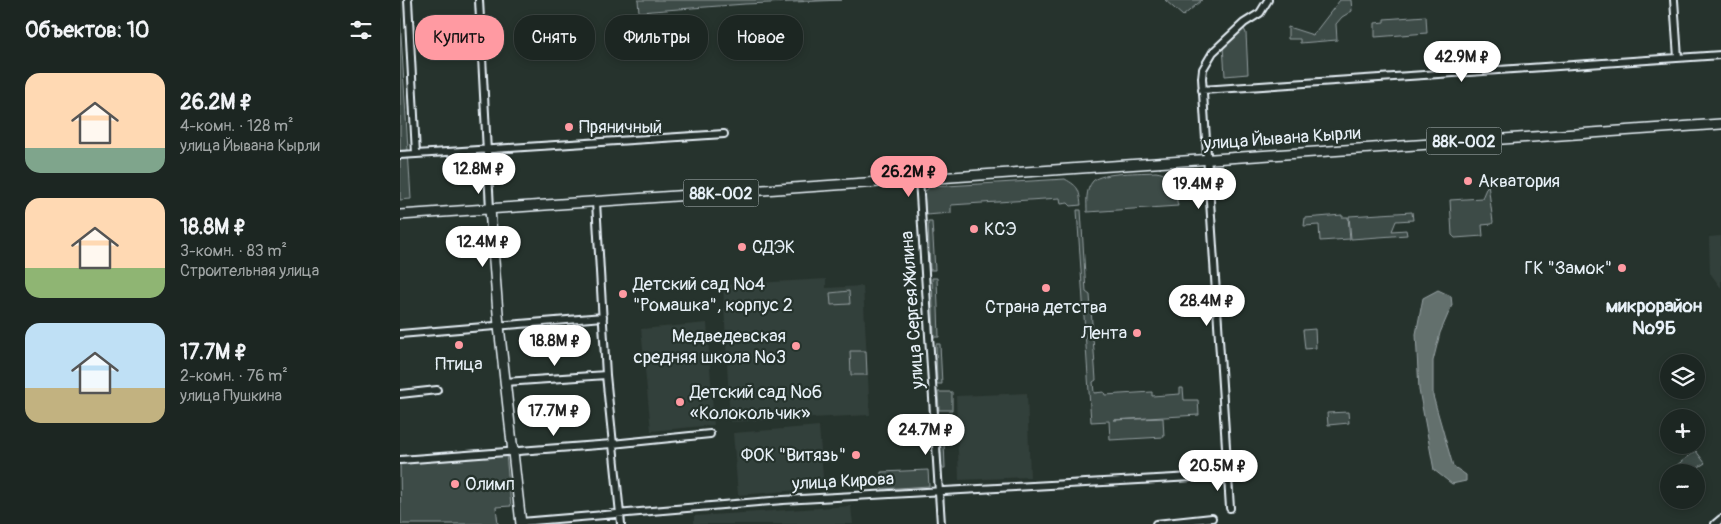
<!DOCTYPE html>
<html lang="ru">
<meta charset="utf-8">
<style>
:root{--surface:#1c2622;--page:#29322f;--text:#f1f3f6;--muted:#a0a5a5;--line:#3a4340;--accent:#ff9aa2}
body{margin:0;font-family:Pangolin,sans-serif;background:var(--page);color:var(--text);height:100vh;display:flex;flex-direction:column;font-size:19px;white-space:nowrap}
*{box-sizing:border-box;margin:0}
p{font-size:16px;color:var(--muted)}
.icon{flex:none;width:28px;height:28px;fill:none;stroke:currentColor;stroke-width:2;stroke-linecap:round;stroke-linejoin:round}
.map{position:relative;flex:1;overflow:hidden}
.sheet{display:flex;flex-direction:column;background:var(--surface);width:400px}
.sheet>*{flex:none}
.top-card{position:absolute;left:15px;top:15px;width:475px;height:45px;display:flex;gap:10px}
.buttons{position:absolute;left:1260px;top:354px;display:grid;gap:10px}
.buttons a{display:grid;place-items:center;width:45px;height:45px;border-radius:50%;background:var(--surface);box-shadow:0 2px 8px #0003,0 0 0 1px var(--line);font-size:25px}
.price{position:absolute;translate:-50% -42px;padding:0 11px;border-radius:18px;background:#fff;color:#222;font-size:16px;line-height:32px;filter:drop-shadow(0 1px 2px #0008)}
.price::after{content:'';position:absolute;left:50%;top:30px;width:15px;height:11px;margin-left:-8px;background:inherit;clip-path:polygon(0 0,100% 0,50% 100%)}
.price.on{background:var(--accent);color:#111}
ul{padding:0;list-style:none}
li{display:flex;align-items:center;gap:15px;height:125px;padding:0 25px}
li span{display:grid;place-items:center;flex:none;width:140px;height:100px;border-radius:15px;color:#555}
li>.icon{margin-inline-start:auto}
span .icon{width:60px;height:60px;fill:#fffc;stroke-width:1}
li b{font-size:21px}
h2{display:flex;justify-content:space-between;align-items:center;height:60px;padding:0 25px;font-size:21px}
.chip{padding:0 18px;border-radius:20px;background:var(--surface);box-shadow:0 2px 8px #0003,0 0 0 1px var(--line);font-size:18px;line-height:45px}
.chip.on{background:var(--accent);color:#111}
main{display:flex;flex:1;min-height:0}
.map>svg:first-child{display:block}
.built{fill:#333f3a}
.green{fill:#3e4b47;stroke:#939ea0}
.water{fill:#636f6d;stroke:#98a3a5}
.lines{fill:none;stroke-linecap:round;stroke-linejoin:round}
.minor-casing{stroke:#e8f1f8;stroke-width:10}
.major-casing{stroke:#e8f1f8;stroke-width:12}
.minor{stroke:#26332d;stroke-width:6}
.major{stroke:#26332d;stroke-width:9}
.poi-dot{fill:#ff9aa2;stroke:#26332d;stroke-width:2}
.labels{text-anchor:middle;stroke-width:4.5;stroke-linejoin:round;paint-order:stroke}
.shield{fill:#26332d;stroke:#aeb8bb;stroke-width:1}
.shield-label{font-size:16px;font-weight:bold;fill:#e8f1f8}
.poi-label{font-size:18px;fill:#e8f1f8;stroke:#26332d;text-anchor:start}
.street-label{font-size:18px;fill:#e8f1f8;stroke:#26332d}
.neighbourhood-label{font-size:19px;font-weight:bold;fill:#e8f1f8;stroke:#26332d}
</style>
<main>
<section class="sheet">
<h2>Объектов: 10<svg class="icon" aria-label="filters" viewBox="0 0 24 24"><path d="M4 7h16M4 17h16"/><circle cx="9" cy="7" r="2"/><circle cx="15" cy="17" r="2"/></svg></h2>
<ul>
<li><span style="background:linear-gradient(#ffd9b3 75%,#7fa58c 0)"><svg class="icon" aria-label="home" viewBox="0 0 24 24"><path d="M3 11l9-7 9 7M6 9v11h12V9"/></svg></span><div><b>26.2M ₽</b><p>4-комн. · 128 m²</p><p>улица Йывана Кырли</p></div></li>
<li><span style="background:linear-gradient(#ffd9b3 70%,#8fb573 0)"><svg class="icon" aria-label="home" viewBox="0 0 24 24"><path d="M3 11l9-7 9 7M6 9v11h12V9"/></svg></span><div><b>18.8M ₽</b><p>3-комн. · 83 m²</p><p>Строительная улица</p></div></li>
<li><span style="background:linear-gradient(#bfe0f5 65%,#c2b280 0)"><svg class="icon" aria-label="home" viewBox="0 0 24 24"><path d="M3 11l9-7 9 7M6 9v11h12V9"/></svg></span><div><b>17.7M ₽</b><p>2-комн. · 76 m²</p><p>улица Пушкина</p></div></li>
</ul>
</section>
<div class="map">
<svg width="1321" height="524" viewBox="0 0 1321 524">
<rect width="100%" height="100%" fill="#26332d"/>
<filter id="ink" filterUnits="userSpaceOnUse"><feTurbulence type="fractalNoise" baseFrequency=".02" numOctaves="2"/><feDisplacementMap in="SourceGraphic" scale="10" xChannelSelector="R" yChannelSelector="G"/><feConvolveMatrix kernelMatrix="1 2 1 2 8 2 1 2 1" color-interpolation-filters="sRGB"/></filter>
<g filter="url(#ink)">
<!-- built -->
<path class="built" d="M1321 236V288L1310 273 1309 237Z
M426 279V288L463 286 470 415 330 422 323 285Z
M307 323 314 425 251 431 241 329Z
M627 393 630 477 559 480 556 396Z
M419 426 424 488 338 495 333 433Z
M451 506 453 524H294V516Z"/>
<!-- green -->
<path class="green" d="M238 0H442L345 4 239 12Z
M765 0H802L783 16Z
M940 0H951L952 11 942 17 936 24 937 40 900 43V39H888V27L913 35Z
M1026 16 1027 33 975 37V23L984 22V19Z
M0 18 11 199 0 200Z
M841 29H844L846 33 848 74 825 76 823 46Z
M756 172C777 175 774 189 778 206L687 212C687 202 685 190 693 181 701 172 743 173 756 172Z
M665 179C679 187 679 189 681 205L671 206 668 203 661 204 660 198 551 205V213L526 215 524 192 530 187Z
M1088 184 1093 222 1092 224 1082 225 1083 236 1055 238 1052 235 1050 200 1082 198Z
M677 210H681L686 292 690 295 696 380 693 382 694 393 704 392 705 395 752 392V396L780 394V388H783L784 400H798L799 415 713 420 763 418 764 437 710 440 709 421 691 422Z
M1012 212 1013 220 996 221 992 231 1006 230 1007 235 951 239 949 216Z
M942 215V217H948L950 239 920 241 919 225 904 226 905 218Z
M528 222H532L535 270H530Z
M532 278H537L539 337H534Z
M449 291 450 304 431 305 430 293Z
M915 329 916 348 905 349 903 330Z
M536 344H540L542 384H537Z
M450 351H466L467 375H451Z
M538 392H552V410H539Z
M174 403 176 419 148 422 146 407Z
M948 412 949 423 928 425 927 413Z
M539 415H543L545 468H541Z
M1296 451 1305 463 1291 472H1282L1277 465Z
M106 454 111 506 96 507 98 524H1L0 463Z
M528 470 529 486 482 489 481 472Z"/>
<!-- water -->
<path class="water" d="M1038 290 1051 296 1052 305 1040 333 1033 361V396L1053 466 1066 475V481L1052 484 1034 470 1019 390 1016 334 1023 298Z"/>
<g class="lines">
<!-- minor casing -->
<g class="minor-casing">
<path id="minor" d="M8 0 16 154 324 134
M79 0 90 209
M1274 0 1278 58
M802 90 1321 55
M0 155 16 154
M519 179 541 524
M196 202 206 375 221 524
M0 334 203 317
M105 382 206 375
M0 394 37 390
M0 460 212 444 310 434
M830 508 802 78 803 69 813 52 844 23 860 13 868 0
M121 522 383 500 828 475
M756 524 812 518
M1315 524 1321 519"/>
</g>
<!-- major casing -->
<g class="major-casing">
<path id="major" d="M90 209 99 326 121 524
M0 215 1321 124"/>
</g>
<!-- minor -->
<use href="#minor" class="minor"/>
<!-- major -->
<use href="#major" class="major"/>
</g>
</g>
<!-- markers -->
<g class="poi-dot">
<circle cx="169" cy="127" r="5"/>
<circle cx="1068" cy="181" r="5"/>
<circle cx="574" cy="229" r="5"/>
<circle cx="342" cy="247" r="5"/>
<circle cx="1222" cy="268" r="5"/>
<circle cx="646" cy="288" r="5"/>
<circle cx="223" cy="294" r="5"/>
<circle cx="737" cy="333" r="5"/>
<circle cx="59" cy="345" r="5"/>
<circle cx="396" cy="346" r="5"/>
<circle cx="280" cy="402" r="5"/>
<circle cx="456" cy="455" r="5"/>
<circle cx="55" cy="484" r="5"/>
</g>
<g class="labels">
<!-- shield labels -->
<g class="shield">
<rect x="1026.5" y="127.5" width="75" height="27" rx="4"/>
<rect x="283.5" y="179.5" width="75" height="27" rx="4"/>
</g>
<g class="shield-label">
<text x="1064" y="147">88К-002</text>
<text x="321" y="199">88К-002</text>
</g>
<!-- poi labels -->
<g class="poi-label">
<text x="179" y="133">Пряничный</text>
<text x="1078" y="187">Акватория</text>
<text x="584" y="235">КСЭ</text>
<text x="352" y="253">СДЭК</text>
<text x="1212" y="274" text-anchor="end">ГК "Замок"</text>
<text x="233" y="290">Детский сад №4<tspan x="233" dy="21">"Ромашка", корпус 2</tspan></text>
<text x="646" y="313" text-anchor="middle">Страна детства</text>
<text x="727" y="339" text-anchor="end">Лента</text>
<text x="386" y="342" text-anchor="end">Медведевская<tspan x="386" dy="21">средняя школа №3</tspan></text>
<text x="59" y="370" text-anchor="middle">Птица</text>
<text x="290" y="398">Детский сад №6<tspan x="290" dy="21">«Колокольчик»</tspan></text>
<text x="446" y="461" text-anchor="end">ФОК "Витязь"</text>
<text x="65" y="490">Олимп</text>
</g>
<!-- street labels -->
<g class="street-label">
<text transform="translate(882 138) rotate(-4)" y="6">улица Йывана Кырли</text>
<text transform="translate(512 310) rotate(-94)" y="6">улица Сергея Жилина</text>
<text transform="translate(443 481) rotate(-3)" y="6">улица Кирова</text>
</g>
<!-- neighbourhood labels -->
<g class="neighbourhood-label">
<text x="1254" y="312">микрорайон<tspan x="1254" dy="22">№9Б</tspan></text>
</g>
</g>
</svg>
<div class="buttons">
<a><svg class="icon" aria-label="layers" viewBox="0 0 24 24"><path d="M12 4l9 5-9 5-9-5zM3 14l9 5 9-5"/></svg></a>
<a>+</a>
<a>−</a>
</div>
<b class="price" style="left:1062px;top:83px">42.9M ₽</b>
<b class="price" style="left:79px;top:195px">12.8M ₽</b>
<b class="price on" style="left:509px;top:198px">26.2M ₽</b>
<b class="price" style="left:799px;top:210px">19.4M ₽</b>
<b class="price" style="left:83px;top:268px">12.4M ₽</b>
<b class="price" style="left:807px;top:327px">28.4M ₽</b>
<b class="price" style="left:155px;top:367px">18.8M ₽</b>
<b class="price" style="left:154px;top:437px">17.7M ₽</b>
<b class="price" style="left:526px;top:456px">24.7M ₽</b>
<b class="price" style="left:818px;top:492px">20.5M ₽</b>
<div class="top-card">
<a class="chip on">Купить</a>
<a class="chip">Снять</a>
<a class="chip">Фильтры</a>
<a class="chip">Новое</a>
</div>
</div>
</main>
